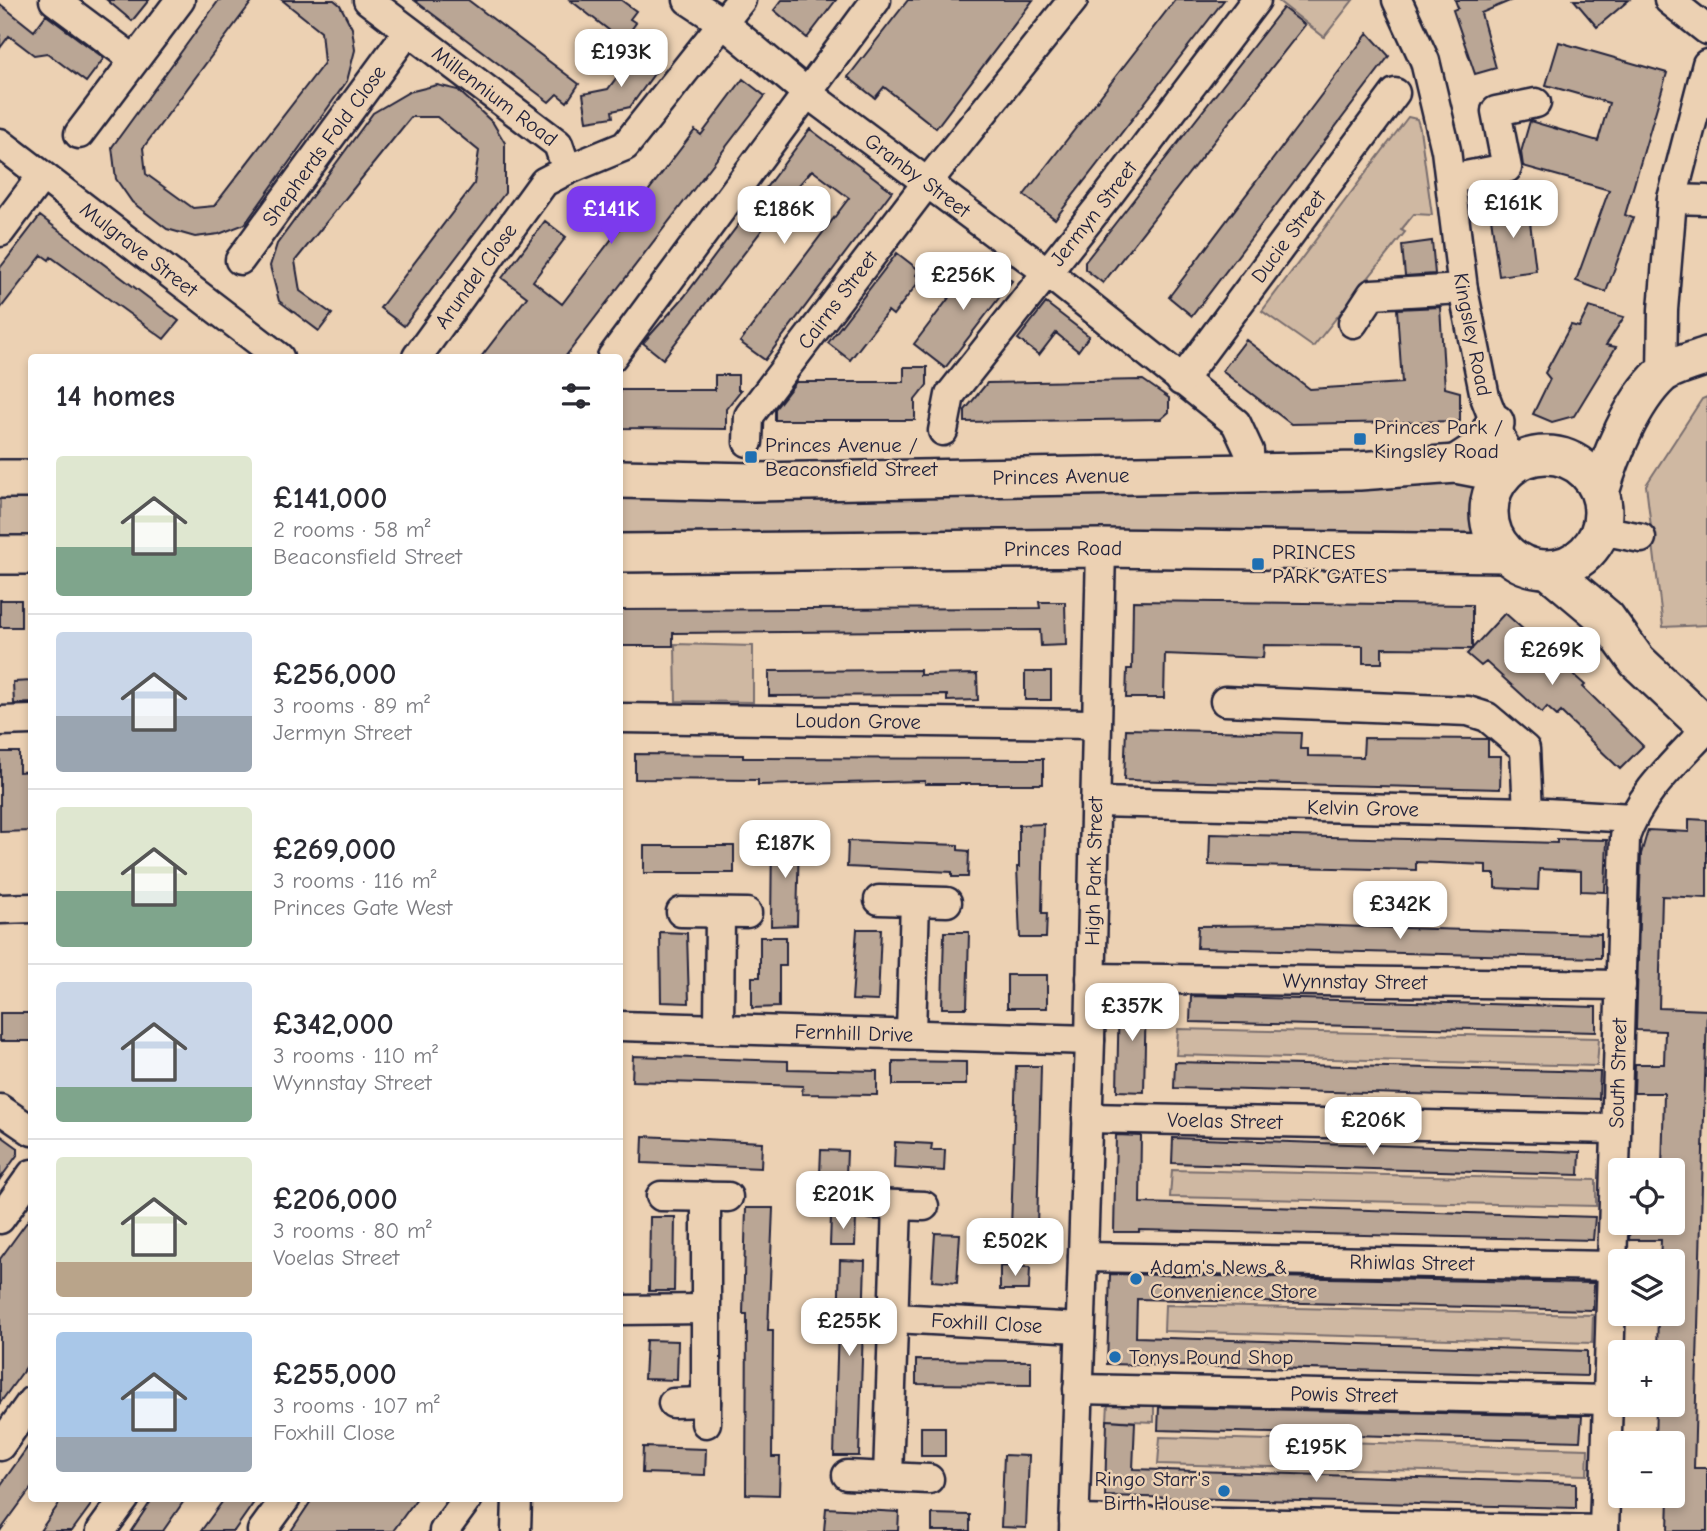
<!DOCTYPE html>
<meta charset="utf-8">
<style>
:root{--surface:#fff;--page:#f2f2f3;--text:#2b2b33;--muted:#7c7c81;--line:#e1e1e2;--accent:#7c3aed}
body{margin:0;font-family:"Comic Neue",sans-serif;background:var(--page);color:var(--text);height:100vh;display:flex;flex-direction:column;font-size:26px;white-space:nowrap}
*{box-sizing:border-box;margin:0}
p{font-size:23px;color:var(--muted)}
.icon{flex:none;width:38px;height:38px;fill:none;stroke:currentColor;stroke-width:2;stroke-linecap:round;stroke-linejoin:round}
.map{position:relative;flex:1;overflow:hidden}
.side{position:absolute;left:28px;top:354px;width:595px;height:1148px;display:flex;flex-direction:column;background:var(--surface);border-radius:7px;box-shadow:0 4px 10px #0003}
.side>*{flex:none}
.fabs{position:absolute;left:1608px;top:1158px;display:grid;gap:14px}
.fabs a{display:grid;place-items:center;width:77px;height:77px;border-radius:7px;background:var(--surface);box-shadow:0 4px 10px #0003;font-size:35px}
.price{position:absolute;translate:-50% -60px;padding:0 16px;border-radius:14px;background:#fff;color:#222;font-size:23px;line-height:46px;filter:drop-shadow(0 2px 4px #0008)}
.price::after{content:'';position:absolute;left:50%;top:42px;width:21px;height:16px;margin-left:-10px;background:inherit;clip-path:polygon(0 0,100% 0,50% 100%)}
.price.current{background:var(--accent);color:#fff}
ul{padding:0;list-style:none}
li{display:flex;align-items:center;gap:21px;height:175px;padding:0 28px}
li+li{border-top:2px solid var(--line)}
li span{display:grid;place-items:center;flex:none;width:196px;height:140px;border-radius:7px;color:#555}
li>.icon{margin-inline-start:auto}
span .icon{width:84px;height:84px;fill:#fffc;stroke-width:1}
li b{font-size:30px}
h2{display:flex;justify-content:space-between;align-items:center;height:84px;padding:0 28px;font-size:30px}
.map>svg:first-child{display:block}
.green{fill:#cfb8a2;stroke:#786d6e;stroke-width:2}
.building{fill:#baa695;stroke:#22223b;stroke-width:2}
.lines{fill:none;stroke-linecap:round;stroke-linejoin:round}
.minor-casing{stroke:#22223b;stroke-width:33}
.major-casing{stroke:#22223b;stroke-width:42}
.minor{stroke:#ecd1b3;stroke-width:28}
.major{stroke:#ecd1b3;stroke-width:37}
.poi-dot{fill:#1f6fb2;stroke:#ecd1b3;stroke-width:2.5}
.labels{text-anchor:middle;stroke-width:5;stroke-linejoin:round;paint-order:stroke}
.street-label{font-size:21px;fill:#22223b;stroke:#ecd1b3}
.poi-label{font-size:21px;fill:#22223b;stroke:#ecd1b3;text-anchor:start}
</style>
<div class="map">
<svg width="1707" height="1531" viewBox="0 0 1707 1531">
<rect width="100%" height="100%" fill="#ecd1b3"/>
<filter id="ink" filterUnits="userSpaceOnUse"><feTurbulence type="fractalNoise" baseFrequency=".0143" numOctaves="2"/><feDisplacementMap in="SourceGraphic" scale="14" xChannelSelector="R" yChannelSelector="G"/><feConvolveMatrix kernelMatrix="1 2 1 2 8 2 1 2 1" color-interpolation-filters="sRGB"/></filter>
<g filter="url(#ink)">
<!-- green -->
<path class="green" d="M1277 0H1353L1324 37Z
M1408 117 1417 119 1420 129 1432 215 1414 214 1401 230 1405 232 1313 347 1262 311Z
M1707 397V625L1663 627 1646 485 1702 399Z
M1359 471 1494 487 1488 518 1494 537 620 553V479Z
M0 479H31V555H0Z
M675 644 753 646V702L676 701Z
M1178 1029 1599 1038 1597 1066 1176 1055Z
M1172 1170 1596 1180V1206L1170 1197Z
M1165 1305 1593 1315 1592 1343 1164 1331Z
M1108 1404 1154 1406V1422L1107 1420Z
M1160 1437 1588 1449 1587 1475 1158 1464Z"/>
<!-- building -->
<path class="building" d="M107 0H149L132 21Z
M219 0H253L143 148 146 174 193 208 214 206 324 63 321 31 282 0H334L340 5 352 28 355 50 347 81 245 224 219 234 195 237 167 229 132 202 116 179 112 147Z
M414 0H468L579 84 567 102 557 94 549 102Z
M570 0H621L636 11 630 19 636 23 623 41Z
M782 0H836L807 38 774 10Z
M908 0H1033L936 128 884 87 875 98 848 77Z
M1175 0H1224L1055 219 1024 195Z
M1455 0H1512L1481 13 1496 68 1475 74 1453 10 1458 8Z
M1574 0H1629L1597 27Z
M0 4 34 31 46 15 104 58 86 82 47 53 34 55 9 36 0 48Z
M1283 8 1305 25 1103 283 1085 269V262Z
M1368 33 1389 56 1192 316 1169 297Z
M1559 42 1667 73 1625 215 1633 218 1606 292 1576 281 1609 190 1523 166 1521 152 1530 121 1598 141 1609 103 1546 85Z
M637 50 659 67 630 107 612 111 613 117 587 121 583 94 608 89Z
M743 79 765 96 565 357H481L527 297 502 278 545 221 566 237 533 281 562 304 695 130 701 135Z
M437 85 458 90 493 123 505 143V193L404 326 380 308 474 184 479 151 437 117H411L295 261 300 291 332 314 319 331 279 301 270 266 277 244 373 113 409 92Z
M810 129 892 191 765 360 740 342 849 198 812 170 778 209 663 359 643 343 684 297Z
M1528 205 1536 271 1499 276 1490 210Z
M40 216 179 321 164 339 51 257 49 260 42 255 0 309V268Z
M1432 241 1435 274 1405 276 1402 245Z
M897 253 919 270 916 275 921 279 893 315 888 311 850 360 828 343Z
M980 257 1012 281 945 368 914 344Z
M1046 303 1089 336 1078 351 1056 333 1039 355 1018 339Z
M1440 307 1445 388 1460 392V421L1291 424 1222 371 1246 340 1310 389 1402 383 1397 309Z
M1589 307 1624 317 1606 345 1616 347 1574 416 1552 422 1533 414 1550 379 1545 373 1571 325 1579 327Z
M904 367H927V385L915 400V420H775V409L796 382H904Z
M715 375H738V390H741L726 409V429L620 428V390H715Z
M1143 380 1169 398V412L1161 419 965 422V410L987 383Z
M0 600H21V627H0Z
M1133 601 1472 605V649L1382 648V663H1363V646L1264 645 1263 658 1165 654 1164 698H1126L1127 669H1132Z
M1039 602H1065L1066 645 1041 646 1040 630 673 633V646H620V610L1040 608Z
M1505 613 1585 685 1583 687 1643 746 1620 769 1561 712 1557 716 1547 707 1542 713 1486 662 1481 666 1467 654Z
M920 670V675L977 674 978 700 947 701V695L769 696V671Z
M1025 672H1051V700H1025Z
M32 681V703L14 704 13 682Z
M1126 729 1301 733 1300 749H1308V756L1363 757 1364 738 1488 739V756H1501L1500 789 1124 780Z
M0 752H19V772L32 771V831L0 832Z
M635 754 743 755V758L1043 759V784H925V781L758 785V780L635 779Z
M1689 819 1707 820V898L1662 896 1659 1008 1707 1010 1694 1468H1707V1531H1668L1669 1496H1673V1444H1655L1656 1405H1673V1353H1657L1658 1314H1673V1262H1660L1661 1240H1629L1630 1223H1673V1171H1662L1664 1093H1634L1635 1064H1664L1665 1031 1636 1030 1640 886 1641 854 1648 830 1689 832Z
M1044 824 1042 913H1047L1046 938H1020L1017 867H1019V825Z
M1210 834 1523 842 1557 843V839L1607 840 1605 892 1581 891V871L1539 869 1538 890 1495 888V874H1486V865L1416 862V870L1209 865Z
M772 836H799L797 925 771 926Z
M848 841 958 845V850L969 851 968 877H952V872L847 867Z
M644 846H734V873H644Z
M1301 925 1601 934V958L1197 948 1198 926Z
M857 929H881L878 1001 852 1000Z
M660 932 687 933 689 1003 661 1002Z
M944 932H969L967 1008H942Z
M760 937H786V966H779V1007L752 1008V977H760Z
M1007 975H1047V1008H1007Z
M1119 995H1146L1144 1092 1117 1091Z
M1191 996 1596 1007V1032L1190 1022Z
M0 1013H32V1041H0Z
M633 1056 788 1061V1069L877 1071V1095L802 1094 803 1086 632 1081Z
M893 1061 966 1062V1085H893Z
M1175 1062 1600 1072 1599 1099 1174 1088Z
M1016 1066H1041L1037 1229H1011Z
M0 1135 18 1148V1154L0 1179Z
M1116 1135 1141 1136 1140 1203 1595 1217 1593 1240 1139 1230V1232H1114Z
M643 1136 762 1142 761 1168 642 1163Z
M1173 1138 1580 1152 1579 1175 1172 1163Z
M895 1142 932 1144 931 1150H945L944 1171 894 1168Z
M821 1150 847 1151 845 1200 819 1199Z
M746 1208H773L768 1330H773L772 1457H780L779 1495 746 1494 747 1314H743Z
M32 1215V1359L0 1403V1259Z
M831 1216 856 1217 855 1246H830Z
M650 1217H675L674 1291H649Z
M935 1233 960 1234 957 1283 932 1281Z
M840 1260 865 1261 859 1456H834Z
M1000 1266 1030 1267 1029 1290H1000Z
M1110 1274 1594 1283 1593 1310 1137 1299 1136 1337 1587 1351V1376L1107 1364Z
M646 1340 678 1341 677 1380 644 1379Z
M916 1360 1031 1361V1385L916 1384Z
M1159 1407 1582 1416 1580 1441 1158 1430Z
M1107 1420 1135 1422 1133 1469 1576 1483V1508L1105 1496Z
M921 1427H945V1456H921Z
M32 1441V1487L0 1531V1486Z
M643 1447 706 1449 705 1475 642 1473Z
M1004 1455 1029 1456 1026 1528 1001 1527Z
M63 1498H96L72 1531H40Z
M153 1498H186L163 1531H131Z
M225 1498H257L234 1531H201Z
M313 1498H417L393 1531H291Z
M826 1508 899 1512 898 1531H824Z
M932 1514 970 1515V1531H932Z"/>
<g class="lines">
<!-- minor casing -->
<g class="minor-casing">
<g id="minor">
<path d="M54 0 133 59"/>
<path id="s1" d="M368 0 558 144 567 170 625 146 741 0"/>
<path id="s2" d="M688 0 723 23 807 93 1047 272 1236 423 1249 451 1250 472"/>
<path id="s3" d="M1397 0 1425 61 1446 150 1463 289 1485 397 1511 464"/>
<path d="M1669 0 1707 30"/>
<path d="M79 134 180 0"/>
<path id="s4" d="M0 143 279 357"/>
<path d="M1450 179 1507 168 1496 111 1536 103"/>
<path d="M1672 199 1707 200"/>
<path d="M0 232 42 176"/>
<path id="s5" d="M240 260 408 31"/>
<path d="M1353 323 1372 294 1463 289"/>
<path id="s6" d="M417 357 544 182 567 170"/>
<path d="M612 357 876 0"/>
<path d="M1662 374 1663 310 1672 199 1707 64"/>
<path id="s7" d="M1181 381 1395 93"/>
<path id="s8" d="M943 431 950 395 1107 197 1256 0"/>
<path id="s9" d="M748 442 749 416 926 184 1073 0"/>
<path d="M1601 530 1641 538"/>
<path d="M1225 701 1468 711 1487 717 1525 749 1528 812"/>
<path id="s10" d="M620 718 1095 724"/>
<path d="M0 721 32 720"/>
<path id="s11" d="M1095 802 1528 812 1632 818"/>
<path d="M879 900 947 902"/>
<path d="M0 909 32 908"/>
<path d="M681 912 747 913"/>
<path id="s12" d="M1091 978 1621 985"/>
<path id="s13" d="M620 1026 1090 1040"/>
<path d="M719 1029 720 913"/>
<path d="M911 1032 915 901"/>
<path d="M0 1109 32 1131"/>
<path id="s14" d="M1087 1118 1616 1129"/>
<path d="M661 1196 728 1197"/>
<path d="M872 1204 924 1206"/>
<path d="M0 1219 32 1174"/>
<path id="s15" d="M1083 1257 1613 1266"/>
<path d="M620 1310 705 1309"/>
<path id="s16" d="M894 1318 1080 1328"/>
<path id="s17" d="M1078 1389 1608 1400"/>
<path d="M673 1403 706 1402"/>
<path d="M706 1423V1196"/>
<path d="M0 1446 32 1401"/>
<path d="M847 1475 929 1479"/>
<path d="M888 1477 897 1205"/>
<path d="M1074 1520 1604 1530"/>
<path d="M101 1531 125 1498"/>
<path d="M262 1531 286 1498"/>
<path d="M444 1531 468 1498"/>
<path d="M516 1531 517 1498"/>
<path id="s18" d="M1074 1531 1090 1040 1101 548"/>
<path id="s19" d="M1604 1531 1625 837C1640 793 1676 762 1707 728"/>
</g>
</g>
<!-- major casing -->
<g class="major-casing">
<g id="major">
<circle cx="1546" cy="512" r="57"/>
<path d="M1456 464 1482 447 1495 423"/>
<path d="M0 479H32"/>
<path id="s20" d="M620 479 752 482 1359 471 1456 464 1503 473"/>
<path d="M1600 492C1611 455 1632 402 1661 375 1672 366 1694 361 1707 356"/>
<path id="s21" d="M620 553 1101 548 1505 553"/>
<path d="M0 555H32"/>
<path d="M1549 570 1606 618 1637 661 1707 727"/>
</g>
</g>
<!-- minor -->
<use href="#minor" class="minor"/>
<!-- major -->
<use href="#major" class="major"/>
</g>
</g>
<!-- markers -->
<g class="poi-dot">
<rect x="1353" y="432" width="14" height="14" rx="3.5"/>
<rect x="744" y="450" width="14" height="14" rx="3.5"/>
<rect x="1251" y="557" width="14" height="14" rx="3.5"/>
<circle cx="1136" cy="1279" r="7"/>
<circle cx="1115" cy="1357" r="7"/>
<circle cx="1224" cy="1491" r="7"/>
</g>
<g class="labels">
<!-- street labels -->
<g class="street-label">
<text dy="7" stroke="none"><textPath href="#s1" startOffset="159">Millennium Road</textPath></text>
<text dy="7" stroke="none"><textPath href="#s5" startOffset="142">Shepherds Fold Close</textPath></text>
<text dy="7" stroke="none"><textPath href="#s2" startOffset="289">Granby Street</textPath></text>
<text dy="7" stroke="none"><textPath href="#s8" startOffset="268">Jermyn Street</textPath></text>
<text dy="7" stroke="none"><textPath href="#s7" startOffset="180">Ducie Street</textPath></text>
<text dy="7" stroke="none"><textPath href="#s4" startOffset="175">Mulgrave Street</textPath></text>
<text dy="7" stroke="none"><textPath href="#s6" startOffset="100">Arundel Close</textPath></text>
<text dy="7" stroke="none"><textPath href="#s9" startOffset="172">Cairns Street</textPath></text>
<text dy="7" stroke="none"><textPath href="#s3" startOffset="345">Kingsley Road</textPath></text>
<text dy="7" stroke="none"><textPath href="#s20" startOffset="441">Princes Avenue</textPath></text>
<text dy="7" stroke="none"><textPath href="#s21" startOffset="443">Princes Road</textPath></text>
<text dy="7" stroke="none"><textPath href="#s10" startOffset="238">Loudon Grove</textPath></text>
<text dy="7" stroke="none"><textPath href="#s11" startOffset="268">Kelvin Grove</textPath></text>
<text dy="7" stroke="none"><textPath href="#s18" startOffset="660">High Park Street</textPath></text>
<text dy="7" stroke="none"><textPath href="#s12" startOffset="264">Wynnstay Street</textPath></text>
<text dy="7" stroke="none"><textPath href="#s13" startOffset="234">Fernhill Drive</textPath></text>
<text dy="7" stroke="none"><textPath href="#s19" startOffset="458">South Street</textPath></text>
<text dy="7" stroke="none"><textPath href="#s14" startOffset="138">Voelas Street</textPath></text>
<text dy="7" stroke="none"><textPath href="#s15" startOffset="329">Rhiwlas Street</textPath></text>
<text dy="7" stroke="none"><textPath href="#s16" startOffset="93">Foxhill Close</textPath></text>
<text dy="7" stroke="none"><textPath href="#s17" startOffset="266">Powis Street</textPath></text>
</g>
<!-- poi labels -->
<g class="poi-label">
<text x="1374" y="434">Princes Park /<tspan x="1374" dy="24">Kingsley Road</tspan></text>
<text x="765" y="452">Princes Avenue /<tspan x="765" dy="24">Beaconsfield Street</tspan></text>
<text x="1272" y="559">PRINCES<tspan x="1272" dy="24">PARK GATES</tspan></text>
<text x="1150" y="1274">Adam's News &amp;<tspan x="1150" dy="24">Convenience Store</tspan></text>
<text x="1129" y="1364">Tonys Pound Shop</text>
<text x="1210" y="1486" text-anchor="end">Ringo Starr's<tspan x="1210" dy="24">Birth House</tspan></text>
</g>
</g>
</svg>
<div class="fabs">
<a><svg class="icon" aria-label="locate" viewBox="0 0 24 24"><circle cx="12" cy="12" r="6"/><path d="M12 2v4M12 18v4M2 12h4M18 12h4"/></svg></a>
<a><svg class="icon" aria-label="layers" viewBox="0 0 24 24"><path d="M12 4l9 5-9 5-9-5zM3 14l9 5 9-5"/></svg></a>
<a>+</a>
<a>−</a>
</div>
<b class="price" style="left:621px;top:89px">£193K</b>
<b class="price" style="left:1513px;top:240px">£161K</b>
<b class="price current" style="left:611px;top:246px">£141K</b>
<b class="price" style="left:784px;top:246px">£186K</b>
<b class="price" style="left:963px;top:312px">£256K</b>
<b class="price" style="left:1552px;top:687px">£269K</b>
<b class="price" style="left:785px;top:880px">£187K</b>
<b class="price" style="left:1400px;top:941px">£342K</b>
<b class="price" style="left:1132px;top:1043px">£357K</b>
<b class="price" style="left:1373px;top:1157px">£206K</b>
<b class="price" style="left:843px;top:1231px">£201K</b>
<b class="price" style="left:1015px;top:1278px">£502K</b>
<b class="price" style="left:849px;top:1358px">£255K</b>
<b class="price" style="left:1316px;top:1484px">£195K</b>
<section class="side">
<h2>14 homes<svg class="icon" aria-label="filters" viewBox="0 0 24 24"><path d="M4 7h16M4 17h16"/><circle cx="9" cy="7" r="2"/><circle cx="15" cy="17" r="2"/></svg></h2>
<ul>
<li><span style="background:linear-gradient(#dfe7d0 65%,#7fa58c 0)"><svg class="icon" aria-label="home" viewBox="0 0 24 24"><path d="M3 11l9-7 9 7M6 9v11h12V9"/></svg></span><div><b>£141,000</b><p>2 rooms · 58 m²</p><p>Beaconsfield Street</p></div></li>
<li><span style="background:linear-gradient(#c9d6e8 60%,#9aa5b1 0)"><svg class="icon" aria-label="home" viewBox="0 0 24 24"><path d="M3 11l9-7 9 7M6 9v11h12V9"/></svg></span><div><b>£256,000</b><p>3 rooms · 89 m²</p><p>Jermyn Street</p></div></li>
<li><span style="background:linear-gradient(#dfe7d0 60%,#7fa58c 0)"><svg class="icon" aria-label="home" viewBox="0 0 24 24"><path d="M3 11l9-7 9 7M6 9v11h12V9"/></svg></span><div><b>£269,000</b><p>3 rooms · 116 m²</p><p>Princes Gate West</p></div></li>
<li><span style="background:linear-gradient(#c9d6e8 75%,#7fa58c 0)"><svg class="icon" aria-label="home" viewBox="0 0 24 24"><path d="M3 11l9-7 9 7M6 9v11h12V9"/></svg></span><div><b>£342,000</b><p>3 rooms · 110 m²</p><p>Wynnstay Street</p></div></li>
<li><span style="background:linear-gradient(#dfe7d0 75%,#b9a48a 0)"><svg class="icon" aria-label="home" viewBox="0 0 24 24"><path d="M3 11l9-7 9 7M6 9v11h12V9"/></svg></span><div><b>£206,000</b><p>3 rooms · 80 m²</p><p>Voelas Street</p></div></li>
<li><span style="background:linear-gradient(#a9c7e8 75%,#9aa5b1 0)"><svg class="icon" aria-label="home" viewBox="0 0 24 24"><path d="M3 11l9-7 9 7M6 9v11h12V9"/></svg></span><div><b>£255,000</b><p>3 rooms · 107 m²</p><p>Foxhill Close</p></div></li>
</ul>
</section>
</div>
